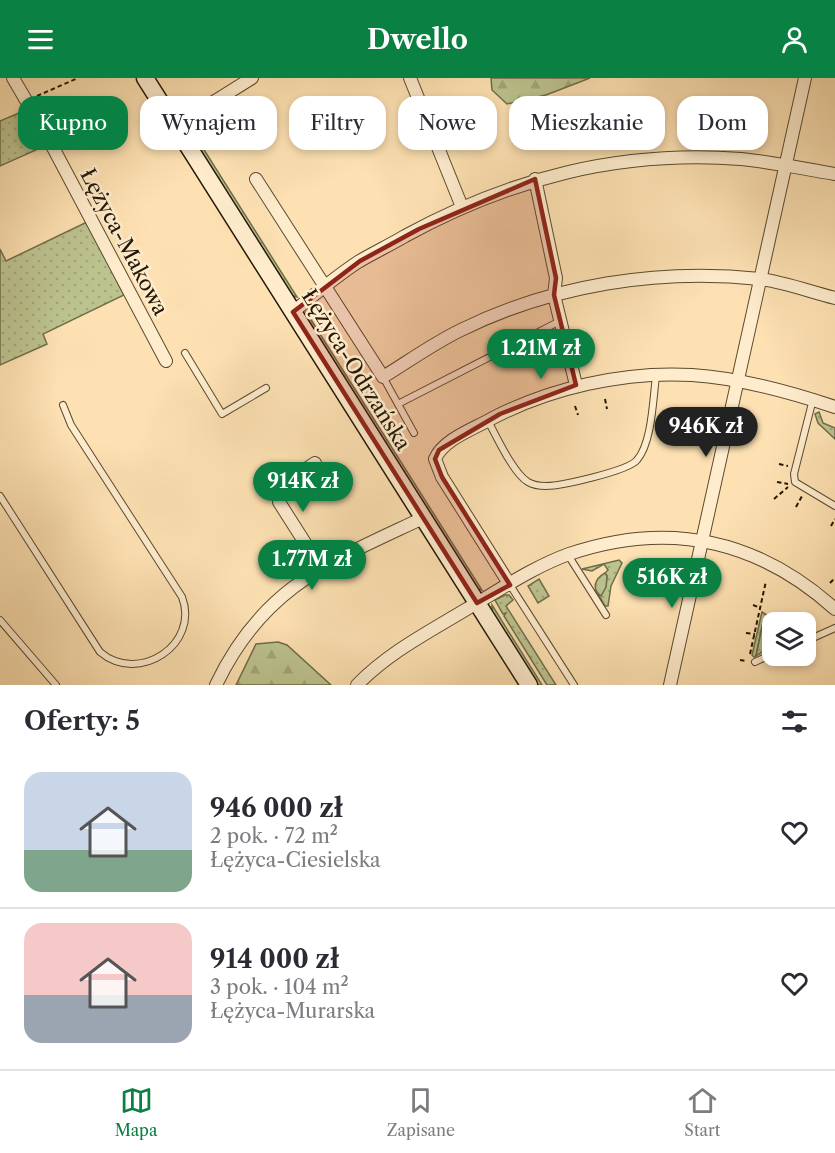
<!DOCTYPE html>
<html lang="pl">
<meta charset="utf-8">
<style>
:root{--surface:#fff;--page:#f2f2f3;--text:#2b2b33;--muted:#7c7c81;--line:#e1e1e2;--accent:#0b8043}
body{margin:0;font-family:"Libre Caslon Text",serif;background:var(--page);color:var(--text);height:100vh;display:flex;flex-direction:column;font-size:22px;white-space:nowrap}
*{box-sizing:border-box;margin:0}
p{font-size:20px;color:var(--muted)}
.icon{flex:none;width:33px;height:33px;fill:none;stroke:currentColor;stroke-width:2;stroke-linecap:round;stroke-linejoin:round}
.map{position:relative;height:607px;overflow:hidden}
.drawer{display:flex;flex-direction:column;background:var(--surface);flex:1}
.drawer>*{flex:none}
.top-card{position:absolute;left:18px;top:18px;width:800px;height:54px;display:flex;gap:12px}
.controls{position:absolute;left:762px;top:534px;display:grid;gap:12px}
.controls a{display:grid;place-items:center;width:54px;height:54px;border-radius:12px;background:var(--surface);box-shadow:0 3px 9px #0003;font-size:30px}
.price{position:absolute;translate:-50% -51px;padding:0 14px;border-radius:21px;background:var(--accent);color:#fff;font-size:20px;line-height:39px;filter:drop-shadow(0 2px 3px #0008)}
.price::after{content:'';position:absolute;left:50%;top:36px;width:18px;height:14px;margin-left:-9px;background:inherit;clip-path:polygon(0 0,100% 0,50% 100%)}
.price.selected{background:#222;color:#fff}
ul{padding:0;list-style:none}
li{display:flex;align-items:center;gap:18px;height:150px;padding:0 24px}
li+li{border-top:2px solid var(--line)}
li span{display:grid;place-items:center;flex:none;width:168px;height:120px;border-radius:18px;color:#555}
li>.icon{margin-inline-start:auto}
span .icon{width:72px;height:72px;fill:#fffc;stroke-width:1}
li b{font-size:26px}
h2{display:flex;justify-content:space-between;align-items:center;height:72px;padding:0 24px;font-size:26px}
.tag{padding:0 21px;border-radius:18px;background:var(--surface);box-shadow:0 3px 9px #0003;font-size:21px;line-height:54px}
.tag.selected{background:var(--accent);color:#fff}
header{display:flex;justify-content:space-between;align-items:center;height:78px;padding:0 24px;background:var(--accent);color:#fff;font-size:27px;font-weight:800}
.tabs{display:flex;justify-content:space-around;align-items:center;height:84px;border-top:2px solid var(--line);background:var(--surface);font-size:16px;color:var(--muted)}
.tabs a{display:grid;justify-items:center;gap:3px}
.tabs .selected{color:var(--accent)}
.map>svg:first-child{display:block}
.grass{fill:url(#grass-dots);stroke:#706d4a;stroke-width:1.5}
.forest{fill:url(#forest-firs);stroke:#706d4a;stroke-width:1.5}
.park{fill:url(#park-crowns);stroke:#706d4a;stroke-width:1.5}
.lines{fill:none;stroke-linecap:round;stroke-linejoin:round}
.service-casing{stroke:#5a4a30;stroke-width:8}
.minor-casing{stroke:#5a4a30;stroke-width:14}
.secondary-casing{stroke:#241705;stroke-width:19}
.path{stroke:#241705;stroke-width:2;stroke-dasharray:4.5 3;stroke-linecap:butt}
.service{stroke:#feeccd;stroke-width:6}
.minor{stroke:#feeccd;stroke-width:12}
.secondary{stroke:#feeccd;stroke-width:16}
.marked{fill:#8f2418;fill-opacity:0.2;stroke:#8f2418;stroke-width:4.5;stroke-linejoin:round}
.labels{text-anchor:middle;stroke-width:5;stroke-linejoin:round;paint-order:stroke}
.street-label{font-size:21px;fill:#241705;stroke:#feeccd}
</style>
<header><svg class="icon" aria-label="menu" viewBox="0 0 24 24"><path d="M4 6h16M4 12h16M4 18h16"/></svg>Dwello<svg class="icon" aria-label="person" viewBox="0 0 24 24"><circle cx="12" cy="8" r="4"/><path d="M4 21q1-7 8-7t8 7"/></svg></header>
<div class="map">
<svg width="835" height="607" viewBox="0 0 835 607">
<defs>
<pattern id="grass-dots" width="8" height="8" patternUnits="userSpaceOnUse" patternTransform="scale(1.5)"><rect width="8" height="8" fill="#bcc38f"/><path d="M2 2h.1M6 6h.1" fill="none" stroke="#a1a77a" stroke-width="1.8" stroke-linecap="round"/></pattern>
<pattern id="forest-firs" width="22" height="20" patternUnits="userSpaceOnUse" patternTransform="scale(1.5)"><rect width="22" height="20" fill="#bcc38f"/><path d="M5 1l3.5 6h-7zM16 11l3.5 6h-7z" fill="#a1a77a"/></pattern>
<pattern id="park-crowns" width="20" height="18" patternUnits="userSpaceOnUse" patternTransform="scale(1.5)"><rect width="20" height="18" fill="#bcc38f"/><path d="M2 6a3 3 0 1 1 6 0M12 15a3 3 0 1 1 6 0" fill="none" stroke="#a1a77a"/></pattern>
</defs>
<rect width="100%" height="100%" fill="#fde1b2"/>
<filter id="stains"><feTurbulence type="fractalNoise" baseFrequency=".00333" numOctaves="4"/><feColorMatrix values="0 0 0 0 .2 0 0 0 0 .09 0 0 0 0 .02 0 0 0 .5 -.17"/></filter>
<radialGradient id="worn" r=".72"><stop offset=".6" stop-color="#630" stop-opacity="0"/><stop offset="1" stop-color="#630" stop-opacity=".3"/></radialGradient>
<!-- grass -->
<path class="grass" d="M26 32 45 68 0 88V43Z
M189 48 297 219 290 217 187 52Z
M87 144 124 217 43 256 47 266 0 287V171L6 183Z
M306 234 482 512 476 510 305 239Z
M819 334 823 345 835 350V361L818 345 815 336Z
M619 482 622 485 611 508 608 528H605L595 511 599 517 606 509 607 498 605 495 608 492 604 486 592 493 582 491Z
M539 501 549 518 538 525 528 508Z
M505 517H509L513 522 506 528 556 607H547L504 538 506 535 503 536 495 522Z
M492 527 542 607H536L492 536Z
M762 534 778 544 772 545 771 541 763 544 756 578 754 579 752 577Z"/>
<!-- forest -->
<path class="forest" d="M491 0H590L546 17 507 26 492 12Z
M278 564 287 567 331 607H236L256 566Z"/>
<!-- park -->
<path class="park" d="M605 495 607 498 606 509 601 518C591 510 595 501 605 495Z
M763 544 770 569 756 578Z"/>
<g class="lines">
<!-- service casing -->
<g class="service-casing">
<path id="service" d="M185 275 222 336 266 310
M383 299 414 355
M813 321 794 396 795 404 835 428
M398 326 560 243
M488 343C497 359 513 395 528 404 533 407 540 408 546 408 561 408 628 393 637 382 652 365 653 321 656 298
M0 418 100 574C139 607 200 566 182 519L71 347 63 327
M568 477 606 537
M510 507 574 607
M0 542 56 607
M806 563 835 550
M755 584 772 576"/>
</g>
<!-- minor casing -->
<g class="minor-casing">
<path id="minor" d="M13 0 48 60 166 283
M410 0 462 129
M175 48 252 0
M256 101 383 299C409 283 434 265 461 252 552 207 659 190 760 201 784 204 811 214 835 220
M535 101 556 200 554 217 576 307
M293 234C314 217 335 199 358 184 373 175 390 167 405 158 511 100 620 72 741 81 773 84 804 91 835 96
M315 385 283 406 279 424 321 490
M510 507 442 399 435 381C443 362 471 352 489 342 549 310 624 293 692 297 740 300 790 314 835 329
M216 607C263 508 330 484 423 440
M357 607C388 575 427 555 465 532 498 513 533 489 569 476 669 442 757 461 835 531
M670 607 805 0"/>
</g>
<!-- secondary casing -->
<g class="secondary-casing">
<path id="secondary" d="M145 0 529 607"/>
</g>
<!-- path -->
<path class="path" d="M37 18 78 0
M605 321 607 331
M575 328 578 337
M779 386 788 388
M777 404 788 406
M774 421 788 409
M796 429 802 418
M831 448 835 441
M830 505 835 500
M753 527 761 530
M746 555 755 556
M750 576 766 503
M740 582 747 583"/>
<!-- service -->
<use href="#service" class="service"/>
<!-- minor -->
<use href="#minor" class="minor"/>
<!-- secondary -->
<use href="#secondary" class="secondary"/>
</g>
<!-- marked area -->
<path class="marked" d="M535 101 556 200 554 217 576 307 500 336 439 372 435 381 442 399 510 507 477 525 293 234 360 183 419 151Z"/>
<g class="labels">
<!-- street labels -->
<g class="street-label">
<text transform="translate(124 164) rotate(62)" y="7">Łężyca-Makowa</text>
<text transform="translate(356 292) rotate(58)" y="7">Łężyca-Odrzańska</text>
</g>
</g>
<rect width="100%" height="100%" filter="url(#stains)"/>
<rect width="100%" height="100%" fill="url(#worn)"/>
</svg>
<div class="controls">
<a><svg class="icon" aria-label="layers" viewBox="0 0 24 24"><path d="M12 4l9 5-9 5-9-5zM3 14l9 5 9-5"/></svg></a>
</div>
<b class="price" style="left:541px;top:302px">1.21M zł</b>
<b class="price selected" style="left:706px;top:380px">946K zł</b>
<b class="price" style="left:303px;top:435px">914K zł</b>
<b class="price" style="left:312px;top:513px">1.77M zł</b>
<b class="price" style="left:672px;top:531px">516K zł</b>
<div class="top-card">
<a class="tag selected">Kupno</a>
<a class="tag">Wynajem</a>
<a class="tag">Filtry</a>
<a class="tag">Nowe</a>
<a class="tag">Mieszkanie</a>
<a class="tag">Dom</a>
</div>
</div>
<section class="drawer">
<h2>Oferty: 5<svg class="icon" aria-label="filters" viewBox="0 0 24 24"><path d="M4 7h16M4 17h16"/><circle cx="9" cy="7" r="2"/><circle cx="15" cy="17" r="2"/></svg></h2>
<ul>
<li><span style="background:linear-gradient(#c9d6e8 65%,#7fa58c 0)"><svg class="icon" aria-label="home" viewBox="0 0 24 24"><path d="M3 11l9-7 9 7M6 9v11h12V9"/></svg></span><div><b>946 000 zł</b><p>2 pok. · 72 m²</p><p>Łężyca-Ciesielska</p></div><svg class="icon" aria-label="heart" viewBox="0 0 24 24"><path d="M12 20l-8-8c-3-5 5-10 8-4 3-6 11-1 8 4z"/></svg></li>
<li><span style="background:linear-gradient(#f6c9c9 60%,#9aa5b1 0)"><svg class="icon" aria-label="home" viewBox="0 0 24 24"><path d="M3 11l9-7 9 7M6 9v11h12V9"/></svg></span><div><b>914 000 zł</b><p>3 pok. · 104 m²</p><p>Łężyca-Murarska</p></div><svg class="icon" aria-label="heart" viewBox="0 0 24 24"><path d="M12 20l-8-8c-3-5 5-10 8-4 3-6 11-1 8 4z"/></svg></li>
</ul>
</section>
<nav class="tabs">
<a class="selected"><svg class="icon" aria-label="map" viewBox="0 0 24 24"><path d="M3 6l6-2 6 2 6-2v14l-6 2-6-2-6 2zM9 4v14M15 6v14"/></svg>Mapa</a>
<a><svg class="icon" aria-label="saved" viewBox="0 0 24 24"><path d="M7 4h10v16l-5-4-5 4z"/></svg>Zapisane</a>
<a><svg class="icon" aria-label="home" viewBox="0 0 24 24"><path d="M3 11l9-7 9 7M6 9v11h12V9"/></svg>Start</a>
</nav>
